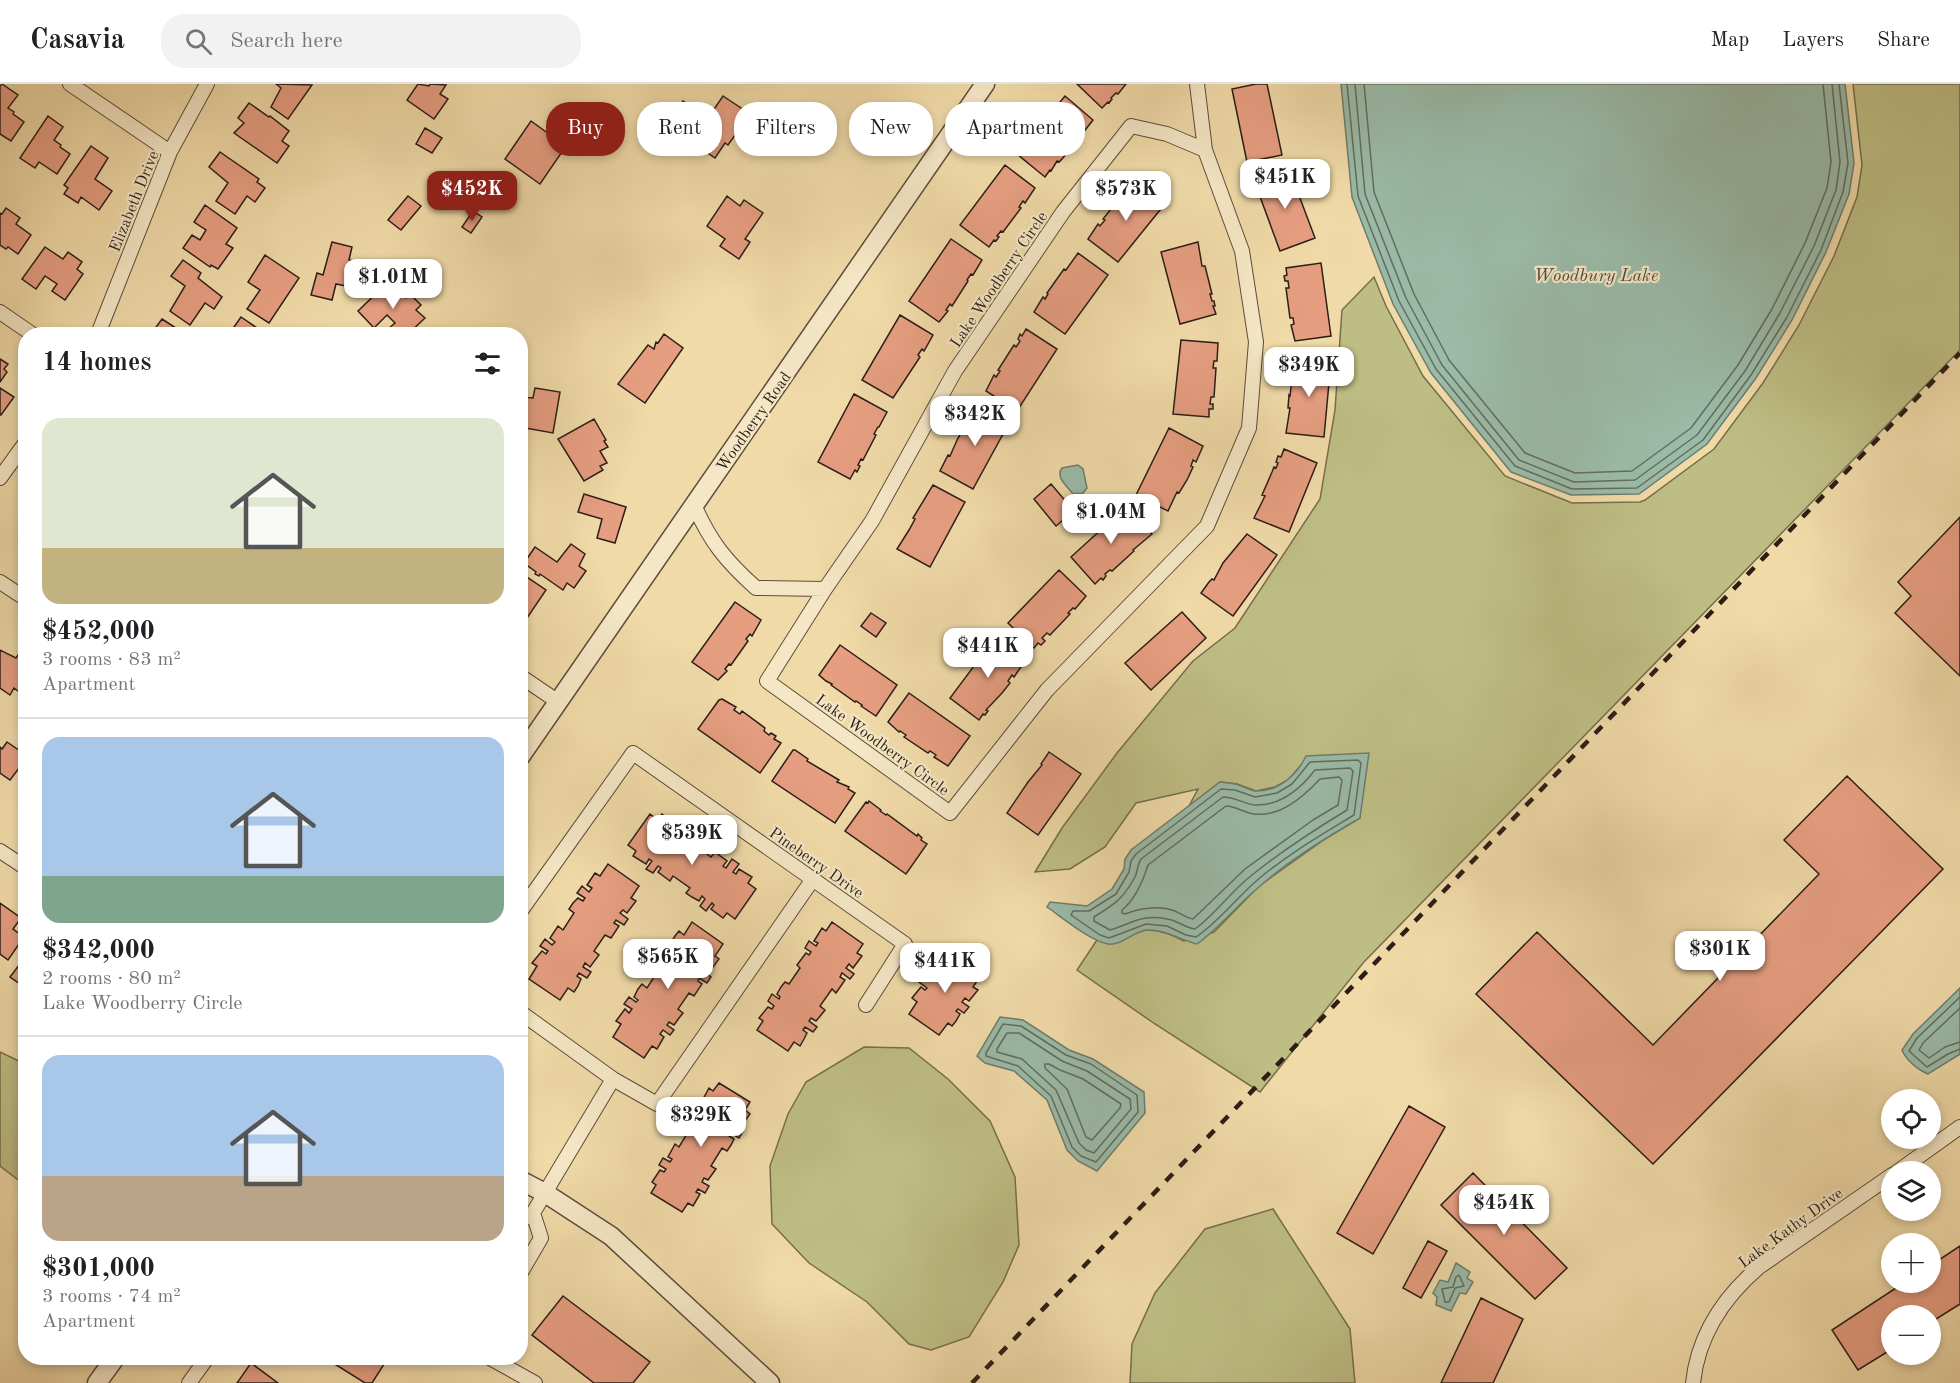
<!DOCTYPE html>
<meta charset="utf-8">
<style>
:root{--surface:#fff;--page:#f2f2f2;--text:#202124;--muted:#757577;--line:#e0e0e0;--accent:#8f2418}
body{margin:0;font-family:"Old Standard TT",serif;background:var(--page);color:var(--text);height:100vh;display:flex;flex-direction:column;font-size:22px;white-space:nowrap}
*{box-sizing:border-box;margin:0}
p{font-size:20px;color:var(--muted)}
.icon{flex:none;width:33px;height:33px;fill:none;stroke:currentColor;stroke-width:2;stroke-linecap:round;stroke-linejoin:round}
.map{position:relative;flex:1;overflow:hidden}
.details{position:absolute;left:18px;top:243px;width:510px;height:1038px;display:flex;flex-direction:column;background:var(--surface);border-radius:24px;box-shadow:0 3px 9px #0003}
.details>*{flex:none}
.banner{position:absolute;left:546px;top:18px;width:570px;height:54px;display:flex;gap:12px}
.fabs{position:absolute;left:1881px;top:1005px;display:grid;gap:12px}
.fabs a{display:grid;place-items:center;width:60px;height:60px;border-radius:50%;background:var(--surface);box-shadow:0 3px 9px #0003;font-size:30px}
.price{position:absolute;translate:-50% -51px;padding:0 14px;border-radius:12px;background:#fff;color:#222;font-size:20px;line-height:39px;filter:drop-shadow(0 2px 3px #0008)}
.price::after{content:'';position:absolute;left:50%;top:36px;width:18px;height:14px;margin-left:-9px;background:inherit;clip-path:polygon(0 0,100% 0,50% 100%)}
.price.on{background:var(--accent);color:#fff}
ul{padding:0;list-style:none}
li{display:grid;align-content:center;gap:12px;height:318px;padding:0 24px}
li+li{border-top:2px solid var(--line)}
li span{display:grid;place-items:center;height:186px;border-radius:18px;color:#555}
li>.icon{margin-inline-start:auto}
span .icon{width:108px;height:108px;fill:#fffc;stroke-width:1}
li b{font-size:26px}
h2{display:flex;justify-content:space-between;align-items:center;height:72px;padding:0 24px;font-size:26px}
.pill{padding:0 21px;border-radius:24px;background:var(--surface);box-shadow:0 3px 9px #0003;font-size:21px;line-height:54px}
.pill.on{background:var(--accent);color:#fff}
header{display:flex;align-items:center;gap:36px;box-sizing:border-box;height:84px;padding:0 30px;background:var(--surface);border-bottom:2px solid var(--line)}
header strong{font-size:28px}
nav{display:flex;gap:33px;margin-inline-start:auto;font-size:21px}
.search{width:420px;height:54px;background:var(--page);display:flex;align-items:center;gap:15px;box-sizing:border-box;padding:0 21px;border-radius:24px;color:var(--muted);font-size:22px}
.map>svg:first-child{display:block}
.green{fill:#bebe84;stroke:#756e4e;stroke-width:1.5}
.water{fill:#9abba8;stroke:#6e7c6e;stroke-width:1.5}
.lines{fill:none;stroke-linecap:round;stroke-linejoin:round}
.shore{stroke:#636c60;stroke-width:1.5}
.building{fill:#e69e81;stroke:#2c1d17;stroke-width:1.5}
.minor-casing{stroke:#5d4c3b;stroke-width:16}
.tertiary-casing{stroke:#5d4c3b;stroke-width:21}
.minor{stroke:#f5e7c6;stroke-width:14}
.tertiary{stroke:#f5e7c6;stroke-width:18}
.rail{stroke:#2c1d17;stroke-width:4.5;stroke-dasharray:10 10;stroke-linecap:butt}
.labels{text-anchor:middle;stroke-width:4.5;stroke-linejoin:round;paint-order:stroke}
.street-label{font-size:16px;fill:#2c1d17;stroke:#f5e7c6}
.water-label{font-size:18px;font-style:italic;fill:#4d4c42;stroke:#f5e7c6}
</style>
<header>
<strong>Casavia</strong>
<div class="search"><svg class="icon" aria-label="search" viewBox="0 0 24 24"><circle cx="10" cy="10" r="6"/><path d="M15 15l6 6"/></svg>Search here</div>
<nav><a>Map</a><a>Layers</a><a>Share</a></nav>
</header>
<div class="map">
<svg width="1960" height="1299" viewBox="0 0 1960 1299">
<rect width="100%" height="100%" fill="#f0daa8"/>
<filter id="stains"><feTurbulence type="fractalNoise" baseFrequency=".00333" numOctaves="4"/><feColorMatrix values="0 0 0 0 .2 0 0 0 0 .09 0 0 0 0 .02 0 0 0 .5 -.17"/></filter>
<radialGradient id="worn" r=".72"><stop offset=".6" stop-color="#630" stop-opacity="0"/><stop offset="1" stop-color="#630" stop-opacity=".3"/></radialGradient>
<!-- green -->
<path class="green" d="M1853 0H1960V266L1363 879 1260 1008 1155 940 1077 886 1097 856C1124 865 1126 848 1147 846 1161 846 1172 851 1184 857L1214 848 1259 802 1325 755 1360 734 1301 681 1288 696 1275 703 1256 707 1237 700 1220 698 1189 722 1198 705 1136 719 1105 763 1070 785 1035 788 1062 744 1117 669 1193 577 1235 544 1320 415 1335 326 1342 226 1374 193 1386 222 1423 292 1505 392 1572 419 1640 418 1645 416 1714 365 1763 299 1799 241 1834 172 1857 113 1862 81Z
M864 963 909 964 948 995 990 1037 1015 1093 1019 1161 1003 1198 969 1253 931 1266 909 1260 867 1218 809 1179 772 1140 770 1082 788 1030 806 998Z
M0 968 25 980V1101L0 1082Z
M1273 1125 1350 1245 1355 1299H1130L1132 1260 1155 1209 1205 1145Z"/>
<!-- water -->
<path class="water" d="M1341 0H1845L1854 79 1849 110 1826 168 1792 236 1756 294 1707 360 1639 410 1571 411 1511 388 1431 289 1393 220 1352 113Z
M1078 381 1083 385 1087 404 1082 410H1073C1067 402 1055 393 1062 384Z
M1369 669 1360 734C1325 754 1289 776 1259 803 1237 821 1220 843 1197 860 1180 856 1165 845 1147 846 1134 847 1121 862 1108 860 1089 856 1063 834 1047 823L1050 818 1087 822 1112 805 1124 785 1125 775 1131 766 1220 698C1227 699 1233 699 1239 701 1245 703 1251 707 1257 707 1279 707 1297 691 1306 672Z
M1960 904V970L1928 990C1918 986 1906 976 1902 966L1913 950Z
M1000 933 1023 936 1069 966 1093 975 1144 1008 1145 1029 1097 1087 1078 1077 1067 1066 1047 1016 1014 987 985 979 977 972Z
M1456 1179 1470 1188 1467 1194 1473 1198 1466 1210 1460 1209 1451 1227 1436 1221 1437 1213 1433 1209 1440 1196 1448 1198Z"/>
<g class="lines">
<!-- shore -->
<path class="shore" d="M1347 0 1358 112 1399 217 1436 285 1515 382 1572 405 1637 404 1703 356 1751 291 1787 233 1821 166 1843 108 1848 79 1839 0
M1355 0 1365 110 1406 214 1442 281 1519 376 1574 398 1635 396 1697 351 1745 287 1780 229 1814 162 1836 106 1840 78 1832 0
M1364 0 1374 108 1414 210 1449 276 1525 369 1575 389 1632 387 1691 344 1738 281 1772 225 1805 159 1827 104 1831 78 1823 0
M1358 676 1361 679 1354 731C1321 751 1283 773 1254 799 1234 817 1218 838 1196 853L1186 851 1167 842 1146 840 1109 854 1100 851 1071 831 1073 827H1089L1116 810 1129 788 1131 777 1136 770 1221 705 1235 706 1255 713 1277 709 1292 700 1310 678Z
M1350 684 1353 687 1347 726C1314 746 1282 767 1252 791 1231 807 1216 830 1195 845 1185 844 1177 836 1167 835 1142 830 1133 839 1110 846L1094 837V833C1115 820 1123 815 1135 793 1138 787 1137 781 1141 775L1223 713C1235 713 1244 720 1255 721 1281 722 1301 704 1315 686Z
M1339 693 1342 696 1338 721 1313 736 1245 785 1193 835C1187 834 1181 830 1175 827 1158 821 1141 824 1125 830L1122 829V826C1136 815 1143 797 1148 781L1226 722C1236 722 1244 729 1254 730 1281 733 1303 713 1320 695Z
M1960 913 1917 954 1909 967 1927 983 1948 970 1960 965
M1960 924 1923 959 1919 966 1929 974 1945 963 1960 958
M1003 940 1021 942 1066 971 1091 980 1137 1011 1138 1028 1096 1078 1081 1072 1072 1063 1051 1012 1018 982 986 972V969Z
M1007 949H1019L1062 977 1087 987 1130 1015 1131 1025 1094 1069 1086 1066 1079 1059 1056 1006 1022 975 997 968V965Z
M1045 980H1049L1060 986 1083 995 1121 1020 1120 1024 1092 1056 1086 1053 1067 1005 1045 984Z
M1459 1191 1464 1202 1455 1204 1449 1218H1445L1442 1205 1453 1203 1456 1193Z"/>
</g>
<!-- building -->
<path class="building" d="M2 0 18 11 8 24 14 28 13 30 24 38 11 57 0 50V2Z
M276 0 312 1 288 35 271 23 281 4Z
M418 0 429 2 430 0 446 1 440 10 448 15 434 35 407 16Z
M1077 0H1126L1118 10 1116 9 1111 14 1112 15 1109 19 1108 18 1102 24Z
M1256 0H1267L1282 71 1247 78 1232 5Z
M723 12 747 28 740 38 743 40 728 61 725 59 715 74 667 41 683 17 708 34Z
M1065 12 1093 36 1082 50 1080 49 1076 54 1078 56 1062 75 1059 78 1057 77 1051 87 1050 86 1045 93 1017 70Z
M249 19 269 33 270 32 289 47 282 57 289 62 277 79 234 49 244 39 238 34Z
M568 24 580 32 559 61 564 65 540 100 505 75 531 37 549 50Z
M48 32 63 43 54 56 61 61 60 63 70 70 57 90 39 78 35 84 20 74Z
M425 44 442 54 432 69 416 60Z
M91 62 108 74 95 95 112 107 99 126 81 113 78 119 64 110 68 104 64 101Z
M220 68 259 95 257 98 265 104 255 118 247 112 235 130 216 117 228 99 209 83Z
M1005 81 1035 104 1025 119 1023 117 1019 123 1021 124 1003 148 1001 147 997 152 999 153 996 157 994 156 989 163 960 141Z
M1289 85 1315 154 1280 167 1255 99Z
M1136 99 1164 121 1118 178 1088 155 1098 140 1100 142 1105 136 1103 135 1111 125 1128 108 1126 107 1129 103 1131 104Z
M408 112 421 122 401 146 388 136Z
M727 112 740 122 744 116 763 129 745 155 750 158 739 175 720 162 725 155 707 142Z
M205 121 237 144 226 160 233 164 218 185 211 181 210 183 183 164 192 151 200 156 206 146 194 138Z
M6 124 20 134 16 140 31 151 18 170 8 163 6 165 0 161V129L2 130Z
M473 127 482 133 471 149 462 143Z
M951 155 982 176 973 191 971 190 967 196 968 197 952 222 950 220 946 226 948 227 939 238 909 217Z
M332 158 352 163 349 176 369 180 364 202 347 199 346 202 336 200 332 216 311 211 317 189 323 191Z
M1198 158 1202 182H1205L1212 210H1210L1212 217H1214L1215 222H1213L1216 230 1180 240 1161 168Z
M45 163 63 175 68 168 82 178 77 185 83 190 65 216 52 207 57 200 45 192 36 205 22 195Z
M1078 169 1108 191 1065 250 1034 228 1043 213 1045 215 1048 210 1047 209 1064 185 1066 186Z
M265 171 299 194 269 239 247 225 260 206 248 198Z
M183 176 201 189 198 194 222 213 214 225 205 219 190 241 170 227 185 202 171 192Z
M1321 179 1331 252 1295 257 1291 241 1294 240 1293 234H1290L1286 204H1289L1288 197H1285L1284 192 1287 191 1286 184Z
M389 197 406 214 410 210 421 221 416 226 425 234 408 250H393L388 245 395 239 387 231 374 244 358 227Z
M900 231 933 251 924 267 922 265 918 271 920 273 893 314 862 296Z
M241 233 263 248 261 250H229Z
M162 235 185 250H151Z
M1026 245 1057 265 1017 327 986 307 994 291 996 293 1000 287 998 286 1014 261 1016 263 1020 257 1018 255 1020 250 1022 252Z
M664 250 683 264 645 319 618 300 648 261 654 265 656 258 658 259Z
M1181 256 1218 259 1217 277H1214L1213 284H1216L1214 313H1211L1210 320H1213V325H1209V333L1173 330Z
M1296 274 1331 277 1324 353 1286 349 1290 324H1288L1289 311 1290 312 1292 295H1294L1293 282H1295Z
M0 275 8 280 4 285 7 288 0 298Z
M0 304 14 313 1 331H0Z
M535 304 560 308 553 349 520 343V313L533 314Z
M854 310 887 328 879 343H878L874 350 876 351 863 376 861 375 858 381 860 382 857 388 855 386 850 395 818 378Z
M977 322 1009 339 973 405 940 387 948 371 950 372 958 354Z
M594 335 606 356 604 357 608 363 600 367 607 379 600 382 603 386 584 397 558 355Z
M1169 344 1203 362 1196 378 1193 376 1191 382 1193 383 1187 396 1179 409 1177 408 1168 427 1136 411Z
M1284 365 1317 379 1289 448 1254 434 1265 412 1262 411 1272 388 1274 383 1276 384 1278 379 1276 378 1278 372 1281 373Z
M1051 400 1074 427 1056 442 1034 415Z
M933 401 965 418 930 483 897 465 909 446 915 435 913 434Z
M584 410 626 423 615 459 597 454 602 435 578 428Z
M1127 422 1152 450 1133 466 1134 467 1112 487 1110 486 1105 490 1106 492 1103 496 1101 494 1095 500 1071 473Z
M1960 433V592L1895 529 1911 512 1898 498Z
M1247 450 1277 471 1233 532 1201 509 1209 498 1212 495 1214 496 1223 479Z
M571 460 585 470 579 482 586 487 574 504 567 499 563 506 540 490 539 492 535 490 536 488 524 479 535 463 557 478Z
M1059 486 1086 512 1075 525 1073 524 1068 529 1070 530 1050 551 1047 549 1042 554 1045 557 1041 561 1038 559 1034 564 1008 539Z
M522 487 526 490 524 491 546 506 523 540 520 538Z
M735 518 761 536 752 552 750 550 746 555 748 557 731 581 729 580 725 585 727 587 718 596 692 578Z
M1182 528 1206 554 1151 606 1125 579Z
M871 529 886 539 876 553 861 542Z
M995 554 1025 577 1014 593 1012 591 1008 597 1010 599 1002 609 986 626 988 627 985 631 983 630 979 636 950 614Z
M25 561 26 595 18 607 14 604 10 611 0 604V566L16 574Z
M840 561 897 601 876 632 861 622 862 621 856 617 855 618 831 601 832 600 826 597 819 591Z
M909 609 970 652 948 682 934 673 936 671 930 667 928 669 904 653 906 651 900 647 899 648 888 638Z
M722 615 736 623 734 626 740 630 742 627 765 644 764 647 769 651 771 649 776 652 774 655 781 659 760 689 698 645 719 616Z
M7 658 23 669 19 676 23 679 10 696 0 689V663L2 665Z
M793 666H795L808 675 807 677 839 696 837 698 849 703 848 705 855 709 835 739 772 697Z
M1049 668 1081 690 1038 751 1007 729 1028 698 1042 681 1041 680Z
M1847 692 1943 785 1653 1080 1476 910 1537 848 1653 961 1819 790 1784 756Z
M869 717 881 726 880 727 886 731 887 730 917 752 918 750 922 754 921 756 927 760 906 790 845 747 866 718 868 719Z
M650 730 658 736 662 730 674 740 670 745 673 747 679 739 685 743 679 751 682 753 686 748 693 752 699 756 695 761 711 773 715 768 727 777 723 782 726 784 732 775 739 780 733 788 736 790 739 785 752 793 748 799 756 805 735 835 727 829 723 834 711 825 714 821 712 819 706 827 700 822 705 815 702 812 699 817 692 813 686 809 690 804 673 792 670 797 658 788 661 784 658 782 653 789 646 785 652 777 649 775 646 780 633 772 636 767 628 761Z
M608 780 639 802 631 814 636 817 627 829 623 826 620 829 628 835 624 841 616 836 614 839 619 842 611 854 605 851 594 867 599 871 590 883 585 879 583 883 591 888 587 894 579 889 577 892 581 895 578 902 574 908 568 904 560 916 529 895 537 882 532 879 542 867 546 870 548 867 540 862 545 855 552 861 555 858 550 854 558 842 563 846 574 829 569 825 573 819 578 814 583 817 585 814 577 809 582 802 589 808 592 804 587 801 595 789 600 792Z
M0 819 21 834 13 845 24 853 8 876 0 870Z
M692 838 723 860 715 872 719 875 710 887 707 884 704 888 711 893 707 899 699 894 698 897 702 900 694 912 689 909 678 925 683 929 679 934 674 941 669 938 667 941 674 946 670 951 663 946 660 950 664 953 661 958 657 965 652 962 644 974 613 953 621 940 616 937 625 925 629 929 632 925 624 920 629 913 636 918 638 916 634 913 638 905 642 900 647 904 658 887 653 884 658 877 662 872 667 875 669 872 661 867 666 860 673 866 675 863 670 860 675 852 679 847 684 851Z
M832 838 863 860 857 869 862 872 853 884 849 880 846 884 854 890 850 895 842 889 840 893 845 896 836 909 832 905 820 922 825 926 821 931 816 937 811 934 809 937 817 943 813 948 805 943 803 946 807 949 804 955 800 962 794 958 788 967 757 946 763 937 759 934 768 923 772 925 774 922 768 917 772 910 779 915 780 913 777 910 781 903 785 898 789 900 800 884 797 881 806 869 809 871 811 868 805 864 809 857 816 862 818 859 814 857 822 844 826 847Z
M951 870 981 891 973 903 978 906 969 917 965 914 962 918 969 923 964 929 958 925 956 927 960 930 956 937 952 942 948 939 939 951 909 930 917 918 912 914 921 903 925 906 927 904 919 898 924 892 932 897 934 893 930 890 933 884 938 878 943 881Z
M26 872V904L10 893Z
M719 999 750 1018 745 1026 750 1030 742 1041 738 1038 735 1042 743 1047 739 1054 731 1049 729 1052 734 1055 731 1061 727 1067 722 1064 711 1082 716 1085 708 1096 704 1094 702 1098 709 1102 705 1109 698 1105 696 1108 700 1110 693 1122 688 1119 682 1128 651 1109 656 1101 652 1098 660 1086 664 1088 666 1085 659 1081 663 1074 670 1078 672 1075 668 1073 675 1060 679 1063 690 1045 686 1042 689 1036 694 1031 698 1033 700 1030 692 1025 696 1019 704 1023 706 1020 702 1017 709 1004 713 1007Z
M1409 1022 1445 1043 1373 1170 1337 1149Z
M1473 1089 1567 1184 1535 1215 1441 1121Z
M1428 1157 1447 1167 1421 1214 1403 1204Z
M1960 1162V1220L1930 1239V1232H1892V1265L1858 1286 1832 1246 1905 1198H1930V1182Z
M563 1212 650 1278 633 1299H594L532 1251Z
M1481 1214 1523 1235 1493 1299H1441Z
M325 1274H388L372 1299H365Z
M251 1279 278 1299H237Z"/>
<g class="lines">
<!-- minor casing -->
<g class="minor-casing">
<path id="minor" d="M70 0 170 68
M1197 0 1205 66 1242 167 1256 258 1249 344 1207 442 1047 606 950 729 767 597 825 505 872 437 955 287 1063 128 1131 42 1167 50 1205 66
M0 228 32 250
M98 250 170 68 207 0
M0 394 26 358
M694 421C711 459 726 477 756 504L825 505
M0 498 26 515
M520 592 557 617
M0 767 26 784
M520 828 633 669 905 860 866 921
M520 928 613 995 657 1020 813 795
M1897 1088 1960 1043
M520 1137 533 1129 613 995
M520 1190 541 1154 533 1129
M490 1274 535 1299
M189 1299 207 1274
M1693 1299C1698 1252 1724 1213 1759 1183L1892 1091"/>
</g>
<!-- tertiary casing -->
<g class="tertiary-casing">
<path id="tertiary" d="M520 673 985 0
M520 1096 545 1109 611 1152 770 1299
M97 1299 115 1274"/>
</g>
<!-- minor -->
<use href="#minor" class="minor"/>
<!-- tertiary -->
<use href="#tertiary" class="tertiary"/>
<!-- rail -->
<path class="rail" d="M972 1299 1960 269"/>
</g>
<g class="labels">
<!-- street labels -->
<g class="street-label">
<text transform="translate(133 117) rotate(-68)" y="6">Elizabeth Drive</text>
<text transform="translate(998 195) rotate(-56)" y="6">Lake Woodberry Circle</text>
<text transform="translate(753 337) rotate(-55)" y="6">Woodberry Road</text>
<text transform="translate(883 660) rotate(36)" y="6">Lake Woodberry Circle</text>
<text transform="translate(817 778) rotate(35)" y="6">Pineberry Drive</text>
<text transform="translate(1790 1143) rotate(-36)" y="6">Lake Kathy Drive</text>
</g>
<!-- water labels -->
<g class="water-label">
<text x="1596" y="197">Woodbury Lake</text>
</g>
</g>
<rect width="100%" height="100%" filter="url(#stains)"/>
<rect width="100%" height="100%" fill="url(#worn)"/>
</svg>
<div class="fabs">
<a><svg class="icon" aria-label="locate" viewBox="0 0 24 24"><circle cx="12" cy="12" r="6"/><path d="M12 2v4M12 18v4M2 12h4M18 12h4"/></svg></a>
<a><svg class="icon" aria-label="layers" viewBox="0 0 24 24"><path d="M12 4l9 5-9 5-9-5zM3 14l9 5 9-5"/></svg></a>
<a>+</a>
<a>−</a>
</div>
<b class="price" style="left:1285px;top:126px">$451K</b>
<b class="price on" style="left:472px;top:138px">$452K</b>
<b class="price" style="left:1126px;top:138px">$573K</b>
<b class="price" style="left:393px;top:226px">$1.01M</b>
<b class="price" style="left:1309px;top:314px">$349K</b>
<b class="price" style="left:975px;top:363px">$342K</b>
<b class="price" style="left:1111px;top:461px">$1.04M</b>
<b class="price" style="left:988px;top:595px">$441K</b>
<b class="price" style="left:692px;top:782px">$539K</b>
<b class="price" style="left:1720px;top:898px">$301K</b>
<b class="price" style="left:668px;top:906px">$565K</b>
<b class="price" style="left:945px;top:910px">$441K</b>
<b class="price" style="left:701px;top:1064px">$329K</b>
<b class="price" style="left:1504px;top:1152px">$454K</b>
<div class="banner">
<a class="pill on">Buy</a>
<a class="pill">Rent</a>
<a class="pill">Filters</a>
<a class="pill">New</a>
<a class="pill">Apartment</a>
</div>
<section class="details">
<h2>14 homes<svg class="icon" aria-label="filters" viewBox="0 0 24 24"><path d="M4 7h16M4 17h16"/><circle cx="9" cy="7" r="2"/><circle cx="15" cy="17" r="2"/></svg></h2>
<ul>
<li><span style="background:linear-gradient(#dfe7d0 70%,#c2b280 0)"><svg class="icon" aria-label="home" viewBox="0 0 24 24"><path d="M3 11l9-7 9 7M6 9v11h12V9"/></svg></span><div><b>$452,000</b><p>3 rooms · 83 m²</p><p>Apartment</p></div></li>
<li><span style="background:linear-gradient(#a9c7e8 75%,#7fa58c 0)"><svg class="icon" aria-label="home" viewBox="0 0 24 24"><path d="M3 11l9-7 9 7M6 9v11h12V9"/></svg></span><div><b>$342,000</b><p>2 rooms · 80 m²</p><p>Lake Woodberry Circle</p></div></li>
<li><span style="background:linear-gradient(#a9c7e8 65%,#b9a48a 0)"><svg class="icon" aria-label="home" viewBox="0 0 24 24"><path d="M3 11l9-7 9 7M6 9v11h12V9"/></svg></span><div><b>$301,000</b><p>3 rooms · 74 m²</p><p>Apartment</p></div></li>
</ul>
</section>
</div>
